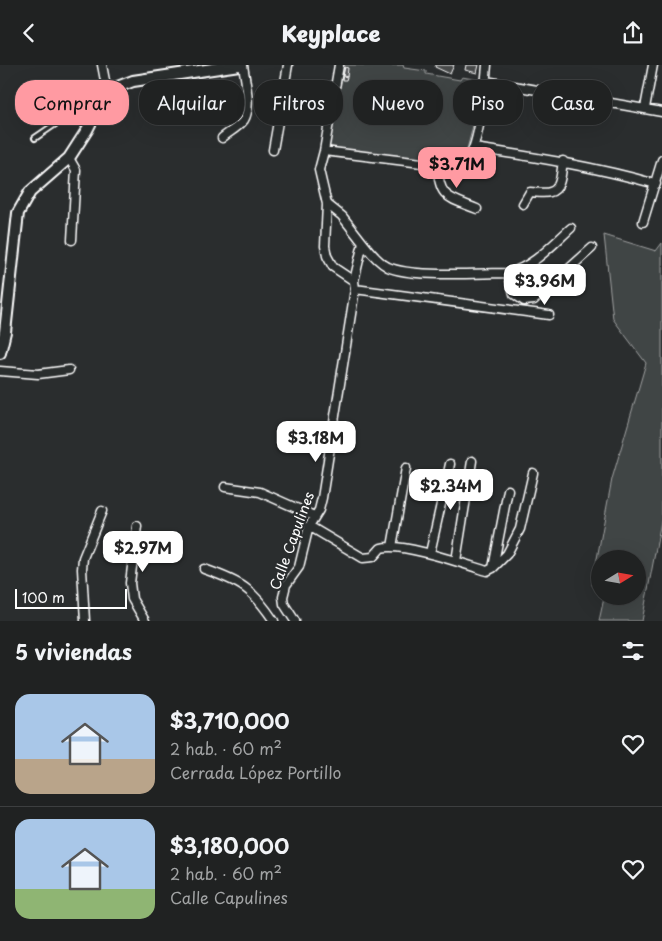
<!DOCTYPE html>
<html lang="es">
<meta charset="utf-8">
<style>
:root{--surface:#202222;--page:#282a2a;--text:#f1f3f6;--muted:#a2a4a5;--line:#3d3f40;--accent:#ff9aa2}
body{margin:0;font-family:"Playpen Sans",sans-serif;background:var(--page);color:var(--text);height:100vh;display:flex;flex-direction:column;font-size:19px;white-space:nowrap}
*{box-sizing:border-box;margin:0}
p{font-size:16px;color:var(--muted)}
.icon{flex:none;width:28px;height:28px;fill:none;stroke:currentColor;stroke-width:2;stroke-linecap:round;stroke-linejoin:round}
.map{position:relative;height:556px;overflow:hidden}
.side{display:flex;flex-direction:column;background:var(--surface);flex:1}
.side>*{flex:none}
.hud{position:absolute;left:15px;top:15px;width:632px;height:45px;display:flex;gap:10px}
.needle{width:32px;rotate:79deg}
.tools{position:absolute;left:591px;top:485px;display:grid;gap:10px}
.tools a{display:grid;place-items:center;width:55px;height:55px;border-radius:50%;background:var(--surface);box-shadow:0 5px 20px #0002,0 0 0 1px var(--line);font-size:25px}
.scale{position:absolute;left:15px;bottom:12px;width:112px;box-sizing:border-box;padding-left:5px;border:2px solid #fff;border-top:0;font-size:14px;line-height:18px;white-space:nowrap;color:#fff;-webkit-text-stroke:4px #2a2d2e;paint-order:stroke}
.price{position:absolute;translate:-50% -42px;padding:0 11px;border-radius:10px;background:#fff;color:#222;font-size:16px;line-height:32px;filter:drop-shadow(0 1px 2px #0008)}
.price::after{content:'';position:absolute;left:50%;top:30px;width:15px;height:11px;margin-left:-8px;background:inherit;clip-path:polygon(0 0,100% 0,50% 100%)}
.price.on{background:var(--accent);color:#111}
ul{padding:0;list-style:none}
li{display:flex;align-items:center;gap:15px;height:125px;padding:0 15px}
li+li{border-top:1px solid var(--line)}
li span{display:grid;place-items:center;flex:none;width:140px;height:100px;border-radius:15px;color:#555}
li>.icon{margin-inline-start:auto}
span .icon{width:60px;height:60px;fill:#fffc;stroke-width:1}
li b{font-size:21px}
h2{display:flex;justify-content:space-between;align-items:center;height:60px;padding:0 15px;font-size:21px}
.pill{padding:0 18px;border-radius:20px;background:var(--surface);box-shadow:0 5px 20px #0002,0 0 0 1px var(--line);font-size:18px;line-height:45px}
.pill.on{background:var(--accent);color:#111}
header{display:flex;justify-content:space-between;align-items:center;height:65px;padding:0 15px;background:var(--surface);font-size:22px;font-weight:800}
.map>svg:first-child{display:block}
.green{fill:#414445;stroke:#a0a2a2}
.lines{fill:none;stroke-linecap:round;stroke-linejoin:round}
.lane-casing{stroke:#fff;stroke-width:8}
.street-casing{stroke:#fff;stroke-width:11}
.secondary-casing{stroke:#fff;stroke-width:14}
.lane{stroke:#2a2d2e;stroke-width:4}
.street{stroke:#2a2d2e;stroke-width:8}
.secondary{stroke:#2a2d2e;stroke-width:10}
.wall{fill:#494b4c;stroke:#fff}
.building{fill:#555758;stroke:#fff}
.labels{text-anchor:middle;stroke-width:4.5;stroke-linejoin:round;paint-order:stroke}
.street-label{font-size:14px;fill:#fff;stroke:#2a2d2e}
</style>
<header><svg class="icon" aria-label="back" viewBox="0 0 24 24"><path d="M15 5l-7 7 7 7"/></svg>Keyplace<svg class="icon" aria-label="share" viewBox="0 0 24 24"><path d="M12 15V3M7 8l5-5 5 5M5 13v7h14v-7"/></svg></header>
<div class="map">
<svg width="662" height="556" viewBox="0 0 662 556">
<rect width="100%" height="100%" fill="#2a2d2e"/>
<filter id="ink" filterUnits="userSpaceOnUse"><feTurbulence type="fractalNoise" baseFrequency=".02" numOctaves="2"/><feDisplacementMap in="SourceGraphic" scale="10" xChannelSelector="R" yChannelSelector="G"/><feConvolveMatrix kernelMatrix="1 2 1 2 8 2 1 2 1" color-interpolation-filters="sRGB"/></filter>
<g filter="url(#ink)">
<!-- green -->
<path class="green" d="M345 0H403L404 3 426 6V9L460 15 462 12 479 15 483 21 463 100 460 103 331 82 329 80 342 1Z
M604 170 656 186 662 178V451L642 556H599L604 533 602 531H638V494H600V529L592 520 612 414 646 298 613 254Z"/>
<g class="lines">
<!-- lane casing -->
<g class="lane-casing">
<path id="lane" d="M35 73 95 32 101 34"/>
</g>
<!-- street casing -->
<g class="street-casing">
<path id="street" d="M102 0 107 26
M486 16 662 47
M645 43 653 0
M222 73C229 67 239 62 244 55 252 43 245 14 243 0
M474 83C535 92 596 102 656 119
M273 85 288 0
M324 86 438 100 464 101C479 84 485 24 487 0
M69 93 76 105 72 175
M438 100C438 134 450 133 477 144
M327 139 342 151 363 178 354 216
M523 139 530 127C536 127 544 129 550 127 562 125 561 105 563 96
M643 157 662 95
M363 178C370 187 378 197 388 202 412 213 479 208 508 208 533 202 552 180 571 163
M508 208 514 229 524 236 534 235 592 183
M355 224 549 250
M0 306 38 309 69 305
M225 422 260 427 314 451
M137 461 130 518 132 534 145 556
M309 461 363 493 373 492 381 483C402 477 464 499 487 506L493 503 508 425
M392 482 406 403
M430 488 450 399
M456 496 472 396
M493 503 507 489 520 464 533 408
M204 504C241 517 252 523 274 556
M85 556 82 504 83 493 102 446
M295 556 284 539 283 532 286 520 299 502 309 461 319 445 322 433 355 224 354 216 333 202 327 191 325 181 327 139 319 105 324 86 339 0"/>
</g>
<!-- secondary casing -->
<g class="secondary-casing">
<path id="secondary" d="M0 288 5 267 18 148 30 127 69 93 87 65 107 26 133 16 239 0"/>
</g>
<!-- lane -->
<use href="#lane" class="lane"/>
<!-- street -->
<use href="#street" class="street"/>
<!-- secondary -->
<use href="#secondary" class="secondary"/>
</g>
<!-- wall -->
<path class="wall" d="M436 0H454L450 9 435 2Z
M466 0H479L477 8 465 5Z
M345 2 347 12 346 15H342Z"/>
<!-- building -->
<path class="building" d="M345 2 348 3 347 12 343 11Z"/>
</g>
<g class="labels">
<!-- street labels -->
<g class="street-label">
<text transform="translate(292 476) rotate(-70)" y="5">Calle Capulines</text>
</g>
</g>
</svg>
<div class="tools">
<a><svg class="needle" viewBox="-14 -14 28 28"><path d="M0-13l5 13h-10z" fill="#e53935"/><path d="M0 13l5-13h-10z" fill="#a2a4a5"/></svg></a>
</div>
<div class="scale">100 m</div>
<b class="price on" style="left:457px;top:124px">$3.71M</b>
<b class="price" style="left:545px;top:241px">$3.96M</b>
<b class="price" style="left:316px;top:398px">$3.18M</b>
<b class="price" style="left:451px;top:446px">$2.34M</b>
<b class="price" style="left:143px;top:508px">$2.97M</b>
<div class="hud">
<a class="pill on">Comprar</a>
<a class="pill">Alquilar</a>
<a class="pill">Filtros</a>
<a class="pill">Nuevo</a>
<a class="pill">Piso</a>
<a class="pill">Casa</a>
</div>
</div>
<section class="side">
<h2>5 viviendas<svg class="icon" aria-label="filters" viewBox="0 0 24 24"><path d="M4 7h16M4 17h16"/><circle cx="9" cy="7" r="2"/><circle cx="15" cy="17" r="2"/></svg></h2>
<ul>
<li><span style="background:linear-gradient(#a9c7e8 65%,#b9a48a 0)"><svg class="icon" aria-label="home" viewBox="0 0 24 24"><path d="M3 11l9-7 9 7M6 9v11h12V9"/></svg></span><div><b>$3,710,000</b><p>2 hab. · 60 m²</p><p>Cerrada López Portillo</p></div><svg class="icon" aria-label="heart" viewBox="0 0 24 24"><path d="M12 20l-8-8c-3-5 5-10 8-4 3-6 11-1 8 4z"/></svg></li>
<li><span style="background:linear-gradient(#a9c7e8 70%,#8fb573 0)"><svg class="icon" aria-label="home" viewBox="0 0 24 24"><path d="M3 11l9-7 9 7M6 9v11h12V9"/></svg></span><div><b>$3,180,000</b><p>2 hab. · 60 m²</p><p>Calle Capulines</p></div><svg class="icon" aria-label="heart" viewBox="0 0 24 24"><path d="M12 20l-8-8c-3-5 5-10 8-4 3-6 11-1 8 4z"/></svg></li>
</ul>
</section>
